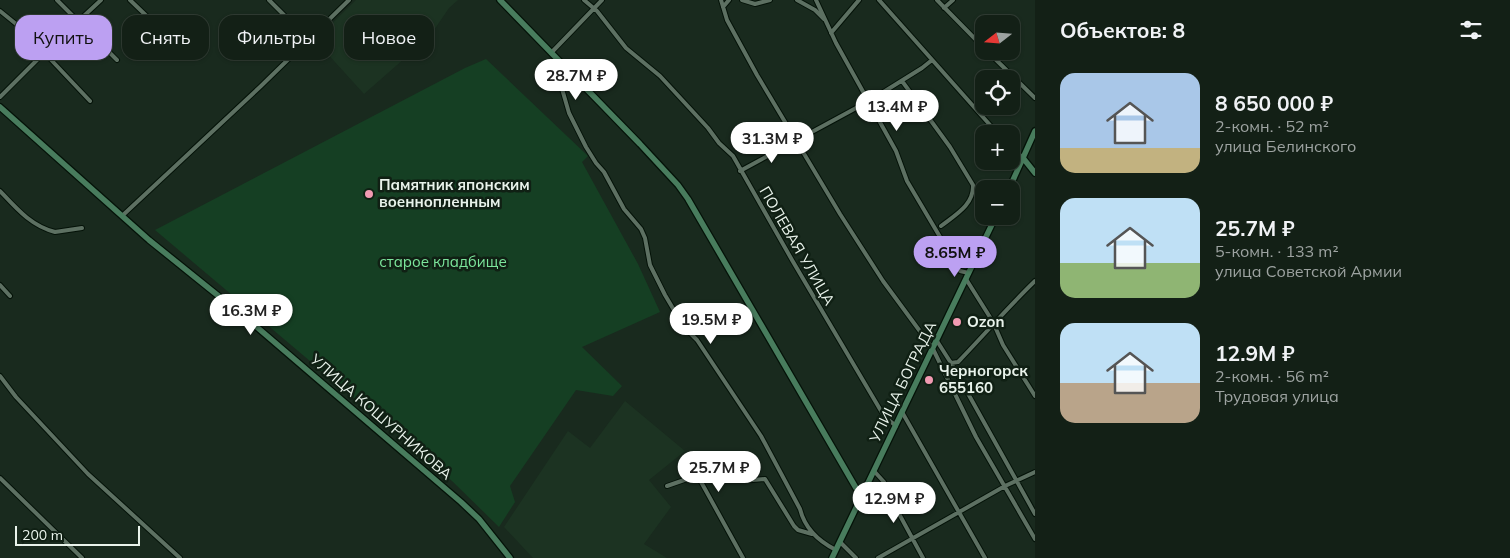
<!DOCTYPE html>
<html lang="ru">
<meta charset="utf-8">
<style>
:root{--surface:#132016;--page:#1c281f;--text:#f1f3f6;--muted:#9da3a1;--line:#323e35;--accent:#bca0f2}
body{margin:0;font-family:Mulish,sans-serif;background:var(--page);color:var(--text);height:100vh;display:flex;flex-direction:column;font-size:19px;white-space:nowrap}
*{box-sizing:border-box;margin:0}
p{font-size:16px;color:var(--muted)}
.icon{flex:none;width:28px;height:28px;fill:none;stroke:currentColor;stroke-width:2;stroke-linecap:round;stroke-linejoin:round}
.map{position:relative;flex:1;overflow:hidden}
.panel{display:flex;flex-direction:column;background:var(--surface);width:475px}
.panel>*{flex:none}
.hud{position:absolute;left:15px;top:15px;width:475px;height:45px;display:flex;gap:10px}
.needle{width:32px;rotate:253deg}
.tools{position:absolute;left:975px;top:15px;display:grid;gap:10px}
.tools a{display:grid;place-items:center;width:45px;height:45px;border-radius:10px;background:var(--surface);box-shadow:0 1px 4px #0004,0 0 0 1px var(--line);font-size:25px}
.scale{position:absolute;left:15px;bottom:12px;width:125px;box-sizing:border-box;padding-left:5px;border:2px solid #e9f3eb;border-top:0;font-size:14px;line-height:18px;white-space:nowrap;color:#e9f3eb;-webkit-text-stroke:4px #102014;paint-order:stroke}
.price{position:absolute;translate:-50% -42px;padding:0 11px;border-radius:18px;background:#fff;color:#222;font-size:16px;line-height:32px;filter:drop-shadow(0 1px 2px #0008)}
.price::after{content:'';position:absolute;left:50%;top:30px;width:15px;height:11px;margin-left:-8px;background:inherit;clip-path:polygon(0 0,100% 0,50% 100%)}
.price.on{background:var(--accent);color:#111}
ul{padding:0;list-style:none}
li{display:flex;align-items:center;gap:15px;height:125px;padding:0 25px}
li span{display:grid;place-items:center;flex:none;width:140px;height:100px;border-radius:15px;color:#555}
li>.icon{margin-inline-start:auto}
span .icon{width:60px;height:60px;fill:#fffc;stroke-width:1}
li b{font-size:21px}
h2{display:flex;justify-content:space-between;align-items:center;height:60px;padding:0 25px;font-size:21px}
.chip{padding:0 18px;border-radius:15px;background:var(--surface);box-shadow:0 1px 4px #0004,0 0 0 1px var(--line);font-size:18px;line-height:45px}
.chip.on{background:var(--accent);color:#111}
main{display:flex;flex:1;min-height:0}
.map>svg:first-child{display:block}
.built{fill:#1c3322}
.green{fill:#153f23}
.lines{fill:none;stroke-linecap:round;stroke-linejoin:round}
.street-casing{stroke:#041208;stroke-width:6}
.secondary-casing{stroke:#041208;stroke-width:8}
.street{stroke:#5d7062;stroke-width:4}
.secondary{stroke:#487c5d;stroke-width:5.5}
.poi-dot{fill:#f19ab2;stroke:#102014;stroke-width:2}
.labels{text-anchor:middle;stroke-width:5;stroke-linejoin:round;paint-order:stroke}
.poi-label{font-size:15px;font-weight:bold;fill:#e9f3eb;stroke:#102014;text-anchor:start}
.street-label{font-size:15px;fill:#e9f3eb;stroke:#102014}
.park-label{font-size:15px;fill:#7ce69c;stroke:#102014}
</style>
<main>
<div class="map">
<svg width="1035" height="558" viewBox="0 0 1035 558">
<rect width="100%" height="100%" fill="#192a1e"/>
<!-- built -->
<path class="built" d="M356 0H458L449 8 430 36 364 94 315 40Z
M625 401 685 451 649 480 671 507 644 544 667 558H533L504 527 568 431 590 448Z"/>
<!-- green -->
<path class="green" d="M486 59 588 156 582 162 638 264 660 312 582 347 622 386 613 396 576 390 510 486 515 502 499 527 452 481 155 230 465 68Z"/>
<g class="lines">
<!-- street casing -->
<g class="street-casing">
<path id="street" d="M57 0 117 60
M130 0 156 25
M269 0 309 40
M584 0 597 11 626 48 660 76 708 128 719 143 733 156 792 260 884 416 896 426
M721 0 727 20 757 75 840 214 883 281 933 349 976 437 1035 539
M742 0 755 4 770 0
M797 0 815 10 824 19
M816 0 836 43 896 151 907 181 956 264 960 271 969 273
M879 0 998 134
M937 0 984 48
M723 7 729 0
M944 8 953 0
M0 11 21 28 90 101
M831 33 859 0
M987 51 1035 98
M551 53 602 0
M556 58 558 75 569 113 586 147 596 163 604 172 624 209 641 229 645 238 650 265 665 295 684 327 697 340 761 436 800 509C805 529 818 541 836 550
M902 81 950 147 973 185C974 205 955 215 941 226
M0 97 45 52 101 0
M1011 147 1023 158
M740 171 869 101 922 68 932 60
M0 191C16 208 31 226 55 232L82 228
M122 216 261 86 349 0
M966 279 993 322 1003 345 1035 396
M0 285 10 296
M937 341 951 363 1035 514
M951 363 958 362C984 335 1008 307 1035 281
M0 376 16 397 88 474 180 558
M902 412 985 558
M739 463 753 480 765 479 794 526 798 530 812 534
M874 471 884 482 891 499
M0 478 82 558
M868 485 881 492 891 499 923 558
M667 486 690 478 700 480 743 558
M840 542 856 558
M878 558 1005 486 1035 472"/>
</g>
<!-- secondary casing -->
<g class="secondary-casing">
<path id="secondary" d="M500 0 640 144 678 185 688 199 856 488 863 495
M0 107 149 240 252 323 461 502 479 519 510 558
M1023 158 1035 173
M1009 189 1035 131
M832 558 996 216"/>
</g>
<!-- street -->
<use href="#street" class="street"/>
<!-- secondary -->
<use href="#secondary" class="secondary"/>
</g>
<!-- markers -->
<g class="poi-dot">
<circle cx="369" cy="194" r="5"/>
<circle cx="957" cy="322" r="5"/>
<circle cx="929" cy="380" r="5"/>
</g>
<g class="labels">
<!-- poi labels -->
<g class="poi-label">
<text x="379" y="190">Памятник японским<tspan x="379" dy="17">военнопленным</tspan></text>
<text x="967" y="327">Ozon</text>
<text x="939" y="376">Черногорск<tspan x="939" dy="17">655160</tspan></text>
</g>
<!-- street labels -->
<g class="street-label">
<text transform="translate(797 246) rotate(60)" y="5">ПОЛЕВАЯ УЛИЦА</text>
<text transform="translate(903 382) rotate(-64)" y="5">УЛИЦА БОГРАДА</text>
<text transform="translate(381 417) rotate(41)" y="5">УЛИЦА КОШУРНИКОВА</text>
</g>
<!-- park labels -->
<g class="park-label">
<text x="443" y="267">старое кладбище</text>
</g>
</g>
</svg>
<div class="tools">
<a><svg class="needle" viewBox="-14 -14 28 28"><path d="M0-13l5 13h-10z" fill="#e53935"/><path d="M0 13l5-13h-10z" fill="#9da3a1"/></svg></a>
<a><svg class="icon" aria-label="locate" viewBox="0 0 24 24"><circle cx="12" cy="12" r="6"/><path d="M12 2v4M12 18v4M2 12h4M18 12h4"/></svg></a>
<a>+</a>
<a>−</a>
</div>
<div class="scale">200 m</div>
<b class="price" style="left:576px;top:101px">28.7M ₽</b>
<b class="price" style="left:897px;top:132px">13.4M ₽</b>
<b class="price" style="left:772px;top:164px">31.3M ₽</b>
<b class="price on" style="left:955px;top:278px">8.65M ₽</b>
<b class="price" style="left:251px;top:336px">16.3M ₽</b>
<b class="price" style="left:711px;top:345px">19.5M ₽</b>
<b class="price" style="left:719px;top:493px">25.7M ₽</b>
<b class="price" style="left:894px;top:524px">12.9M ₽</b>
<div class="hud">
<a class="chip on">Купить</a>
<a class="chip">Снять</a>
<a class="chip">Фильтры</a>
<a class="chip">Новое</a>
</div>
</div>
<section class="panel">
<h2>Объектов: 8<svg class="icon" aria-label="filters" viewBox="0 0 24 24"><path d="M4 7h16M4 17h16"/><circle cx="9" cy="7" r="2"/><circle cx="15" cy="17" r="2"/></svg></h2>
<ul>
<li><span style="background:linear-gradient(#a9c7e8 75%,#c2b280 0)"><svg class="icon" aria-label="home" viewBox="0 0 24 24"><path d="M3 11l9-7 9 7M6 9v11h12V9"/></svg></span><div><b>8 650 000 ₽</b><p>2-комн. · 52 m²</p><p>улица Белинского</p></div></li>
<li><span style="background:linear-gradient(#bfe0f5 65%,#8fb573 0)"><svg class="icon" aria-label="home" viewBox="0 0 24 24"><path d="M3 11l9-7 9 7M6 9v11h12V9"/></svg></span><div><b>25.7M ₽</b><p>5-комн. · 133 m²</p><p>улица Советской Армии</p></div></li>
<li><span style="background:linear-gradient(#bfe0f5 60%,#b9a48a 0)"><svg class="icon" aria-label="home" viewBox="0 0 24 24"><path d="M3 11l9-7 9 7M6 9v11h12V9"/></svg></span><div><b>12.9M ₽</b><p>2-комн. · 56 m²</p><p>Трудовая улица</p></div></li>
</ul>
</section>
</main>
